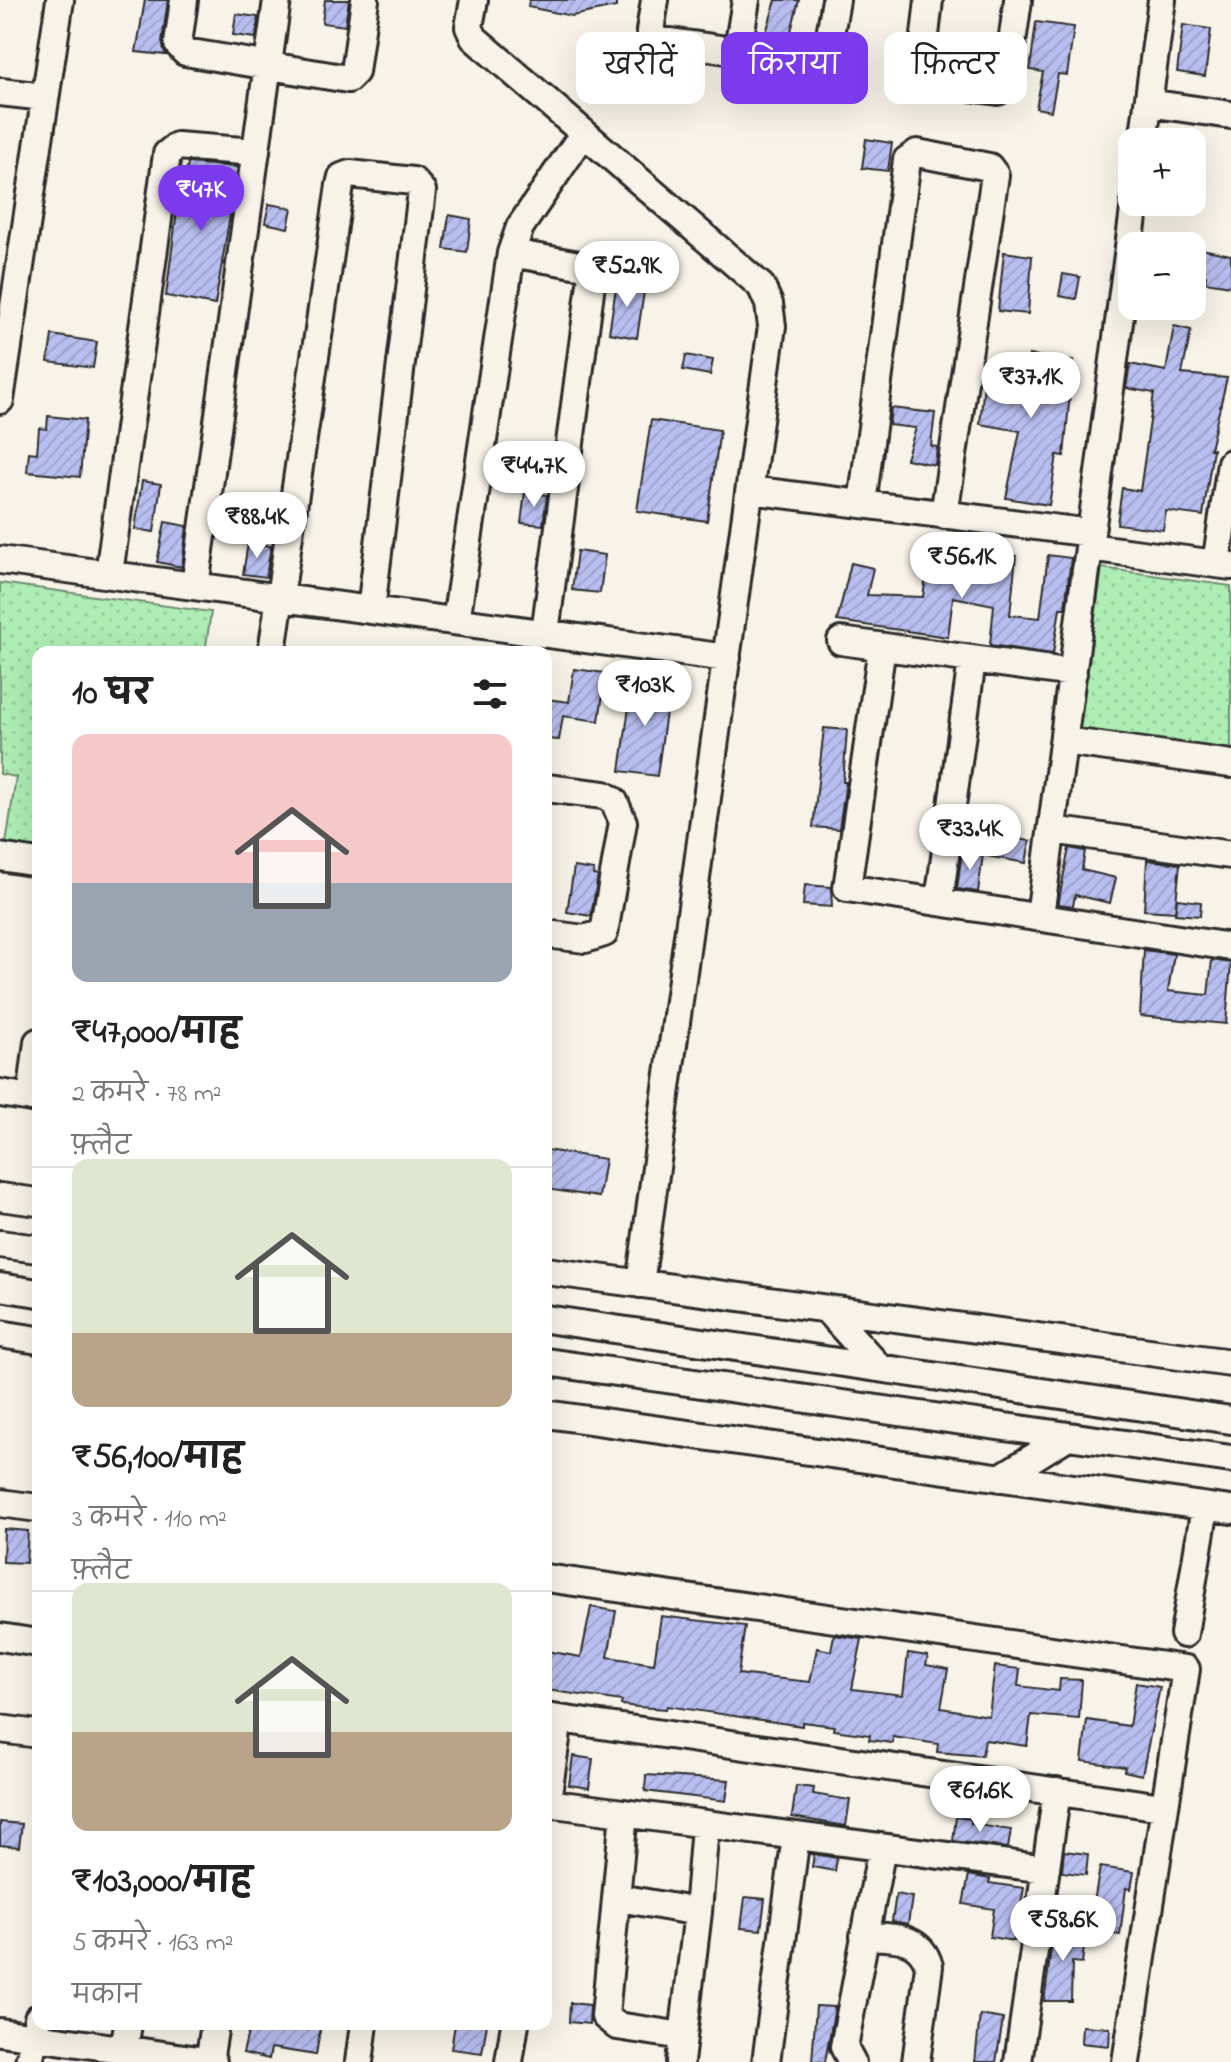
<!DOCTYPE html>
<html lang="hi">
<meta charset="utf-8">
<style>
:root{--surface:#fff;--page:#f2f2f2;--text:#222;--muted:#767676;--line:#e0e0e0;--accent:#7c3aed}
body{margin:0;font-family:"Indie Flower","Playpen Sans Deva",sans-serif;background:var(--page);color:var(--text);height:100vh;display:flex;flex-direction:column;font-size:30px;white-space:nowrap}
*{box-sizing:border-box;margin:0}
p{font-size:26px;color:var(--muted)}
.icon{flex:none;width:44px;height:44px;fill:none;stroke:currentColor;stroke-width:2;stroke-linecap:round;stroke-linejoin:round}
.map{position:relative;flex:1;overflow:hidden}
.sheet{position:absolute;left:32px;top:646px;width:520px;height:1384px;display:flex;flex-direction:column;background:var(--surface);border-radius:16px;box-shadow:0 8px 32px #0002}
.sheet>*{flex:none}
.hud{position:absolute;left:576px;top:32px;width:534px;height:72px;display:flex;gap:16px}
.buttons{position:absolute;left:1118px;top:128px;display:grid;gap:16px}
.buttons a{display:grid;place-items:center;width:88px;height:88px;border-radius:16px;background:var(--surface);box-shadow:0 8px 32px #0002;font-size:40px}
.price{position:absolute;translate:-50% -68px;padding:0 18px;border-radius:28px;background:#fff;color:#222;font-size:26px;line-height:52px;filter:drop-shadow(0 2px 4px #0008)}
.price::after{content:'';position:absolute;left:50%;top:48px;width:24px;height:18px;margin-left:-12px;background:inherit;clip-path:polygon(0 0,100% 0,50% 100%)}
.price.on{background:var(--accent);color:#fff}
ul{padding:0;list-style:none}
li{display:grid;align-content:center;gap:16px;height:424px;padding:0 40px}
li+li{border-top:2px solid var(--line)}
li span{display:grid;place-items:center;height:248px;border-radius:16px;color:#555}
li>.icon{margin-inline-start:auto}
span .icon{width:144px;height:144px;fill:#fffc;stroke-width:1}
li b{font-size:34px}
h2{display:flex;justify-content:space-between;align-items:center;height:96px;padding:0 40px;font-size:34px}
.pill{padding:0 28px;border-radius:16px;background:var(--surface);box-shadow:0 8px 32px #0002;font-size:28px;line-height:72px}
.pill.on{background:var(--accent);color:#fff}
.map>svg:first-child{display:block}
.park{fill:url(#park-dots);stroke:#6c8c70;stroke-width:2}
.building{fill:url(#building-hatch);stroke:#2b2b2b;stroke-width:2}
.lines{fill:none;stroke-linecap:round;stroke-linejoin:round}
.minor-casing{stroke:#2b2b2b;stroke-width:32}
.minor{stroke:#f7f3e8;stroke-width:26}
</style>
<div class="map">
<svg width="1231" height="2062" viewBox="0 0 1231 2062">
<defs>
<pattern id="park-dots" width="8" height="8" patternUnits="userSpaceOnUse" patternTransform="scale(2)"><rect width="8" height="8" fill="#aeedb4"/><path d="M2 2h.1M6 6h.1" fill="none" stroke="#96cb9b" stroke-width="1.8" stroke-linecap="round"/></pattern>
<pattern id="building-hatch" width="6" height="6" patternUnits="userSpaceOnUse" patternTransform="scale(2)"><rect width="6" height="6" fill="#b8beef"/><path d="M-1 1l2-2M0 6l6-6M5 7l2-2" fill="none" stroke="#9ea3cd"/></pattern>
</defs>
<rect width="100%" height="100%" fill="#f7f3e8"/>
<filter id="ink" filterUnits="userSpaceOnUse"><feTurbulence type="fractalNoise" baseFrequency=".0125" numOctaves="2"/><feDisplacementMap in="SourceGraphic" scale="16" xChannelSelector="R" yChannelSelector="G"/><feConvolveMatrix kernelMatrix="1 2 1 2 8 2 1 2 1" color-interpolation-filters="sRGB"/></filter>
<g filter="url(#ink)">
<!-- park -->
<path class="park" d="M1102 568 1231 586V752L1079 732Z
M0 583 211 612 205 652H38V848L6 844 16 777 0 774Z"/>
<!-- building -->
<path class="building" d="M145 0H168L162 42 166 55 136 52Z
M325 0H349L345 26 322 23Z
M529 0H616V7L572 16 528 7Z
M776 0H799L788 43 764 39Z
M236 14 258 17 256 38 233 35Z
M1036 22 1074 27 1067 75 1058 74 1051 111 1036 108 1043 72 1030 70Z
M1183 25 1211 29 1205 76 1177 72Z
M940 49 983 57 980 72 938 66Z
M866 139 892 143 888 171 862 168Z
M188 163 238 167 215 305 166 296 177 210H180Z
M269 204 292 208 288 228 265 223Z
M449 215 471 219 467 252 444 249Z
M1192 247 1231 255V286L1205 282 1206 276 1192 274Z
M1004 252 1032 256 1028 314 998 311Z
M1063 274 1080 277 1076 299 1059 296Z
M617 281 645 285 637 338 609 333Z
M1174 326 1191 330 1182 374 1227 378 1210 449H1213L1203 516 1166 511 1163 530 1117 524 1122 488 1140 491 1154 393 1126 388 1130 364 1166 371Z
M52 335 97 342 93 368 48 362Z
M686 355 713 360 710 375 683 370Z
M1029 355 1073 361 1064 456 1057 455 1049 505 1006 498 1020 431 980 424 986 363 1028 367Z
M891 408 935 413 931 446 937 447 935 465 906 459 916 428 889 425Z
M48 416 85 420 80 477 27 472 29 452 37 453 39 428 47 429Z
M651 420 720 430 707 521 637 511Z
M142 481 161 484 154 532 135 529Z
M525 492 547 495 543 525 521 523Z
M165 522 187 526 182 567 157 562Z
M248 543 271 546 266 577 243 574Z
M930 550 988 559V554L1016 556 1010 615 1040 618 1048 555 1071 558 1065 608H1060L1053 654 990 645 994 605 953 597 948 637 837 621 851 563 873 568 867 595 923 597Z
M577 551 605 555 600 593 572 590Z
M574 669 606 673 599 721 563 716 559 740 546 739V699L569 702Z
M633 679 670 684 657 776 620 771Z
M824 728 847 730 843 782H846L839 829 813 827Z
M991 834 1030 841 1026 863 987 856Z
M1069 848 1085 851 1082 870 1116 878 1110 903 1075 895 1073 906 1058 904Z
M962 851 983 854 978 892 957 889Z
M1147 860 1180 864 1175 912 1144 910Z
M574 867 594 870 593 875 598 876 591 916 567 912Z
M805 885 831 887 832 907 803 905Z
M1177 899 1201 902 1200 916 1175 914Z
M1144 950 1174 954 1168 991 1208 995 1212 960 1231 963 1226 1024 1140 1016Z
M546 1150 605 1159 599 1197 546 1189Z
M4 1529 28 1531 26 1563 3 1562Z
M591 1607 616 1611 608 1657 654 1664 661 1616 745 1626 738 1674 810 1682 817 1648 831 1651 834 1635 862 1639 852 1689 903 1695 908 1653 928 1656 926 1665 948 1669 941 1708 989 1716 995 1666 1020 1669 1018 1686 1059 1691 1060 1679 1082 1680 1079 1719 1031 1715 1027 1746 985 1740 982 1756 937 1752 938 1744 893 1737V1743L869 1740 870 1735 833 1730 834 1726 802 1722V1726L667 1706 666 1709 638 1707 621 1705 622 1701 546 1690V1651L581 1657Z
M1136 1683 1160 1687 1142 1775 1124 1771 1125 1767 1082 1761 1087 1720 1129 1726Z
M573 1756 593 1759 589 1788 569 1785Z
M646 1775 729 1780 726 1801 645 1791Z
M796 1786 814 1788 813 1794 850 1800 846 1826 792 1817Z
M956 1817 971 1819V1824L1011 1830 1008 1848 953 1841Z
M0 1822 22 1824 19 1847 0 1845Z
M1064 1851 1088 1854 1086 1875 1062 1872Z
M814 1854 837 1858 835 1871 812 1867Z
M1100 1867 1134 1872 1131 1889 1126 1888 1120 1935 1089 1931Z
M969 1875 990 1879 989 1883 1024 1888 1014 1941 990 1937 994 1909 963 1904Z
M896 1894 912 1897 908 1924 892 1921Z
M745 1897 765 1899 761 1930 741 1928Z
M1054 1928 1086 1932 1082 1963 1072 1962 1071 2001H1044Z
M570 2003 590 2005 589 2024 569 2022Z
M816 2006 835 2007 825 2062H812Z
M980 2015 1003 2019 996 2062H975Z
M250 2024 287 2032 289 2024H321L316 2055 271 2048 269 2059 243 2053Z
M455 2024H487L482 2053 451 2049Z
M1082 2026 1110 2028 1109 2046 1081 2043Z"/>
<g class="lines">
<!-- minor casing -->
<g class="minor-casing">
<path id="minor" d="M184 0 178 44 185 52 348 79 355 72 365 0
M474 0 469 27 474 38 761 286 769 304 772 326 640 1284
M655 0 650 31 657 40 818 63 826 58 836 0
M929 0 920 80 998 91 1006 85 1018 0
M738 49 746 0
M0 92 45 97
M1148 103 1231 115
M1143 142 1162 0
M511 253 585 266 592 276 545 633
M0 400 60 0
M750 490 1091 533
M862 504 907 160 917 153 989 167 995 175 944 515
M1089 547 1231 566
M0 560 727 658
M1216 564 1231 463
M109 574 167 154 177 146 256 152
M195 586 277 0
M456 621 511 253 520 227 583 134
M841 641 1073 673
M882 647 847 888 1231 947
M272 652 340 185 342 177 350 174 413 181 422 191 371 610
M1064 741 1231 764
M546 788 604 795 614 801 623 822 604 933 585 939 546 934
M1052 830 1231 855
M0 857 38 863
M939 901 972 660
M1040 916 1135 202
M0 1093 38 1099
M31 1098 38 1042
M0 1197 38 1202
M0 1244 38 1249
M546 1271 1231 1363
M0 1287 38 1293
M827 1310 878 1366
M546 1319 1231 1420
M0 1334 38 1340
M546 1362 1231 1459
M546 1414 1231 1510
M1000 1478 1068 1436
M0 1503 38 1508
M546 1578 1186 1669 1126 2062
M1184 1634 1205 1507
M0 1637 38 1643
M546 1717 1162 1807
M0 1729 38 1734
M547 1803 1046 1869
M546 1807 559 1719
M624 1813 605 2016 617 2026 683 2036
M619 1898 698 1912 680 2062
M698 1912 705 1826
M864 1936C892 1938 920 1934 929 1966L916 2062
M0 2032 213 2062
M124 2049 128 2024
M29 2062 38 2018
M209 2062 215 2024
M359 2062 364 2024
M509 2062 515 2024
M766 2062 796 1836
M852 2062 844 2047 882 1848
M1018 2062 1057 1791"/>
</g>
<!-- minor -->
<use href="#minor" class="minor"/>
</g>
</g>
</svg>
<div class="buttons">
<a>+</a>
<a>−</a>
</div>
<b class="price on" style="left:201px;top:233px">₹47K</b>
<b class="price" style="left:627px;top:309px">₹52.9K</b>
<b class="price" style="left:1031px;top:420px">₹37.1K</b>
<b class="price" style="left:534px;top:509px">₹44.7K</b>
<b class="price" style="left:257px;top:560px">₹88.4K</b>
<b class="price" style="left:962px;top:600px">₹56.1K</b>
<b class="price" style="left:645px;top:728px">₹103K</b>
<b class="price" style="left:970px;top:872px">₹33.4K</b>
<b class="price" style="left:980px;top:1834px">₹61.6K</b>
<b class="price" style="left:1063px;top:1963px">₹58.6K</b>
<div class="hud">
<a class="pill">खरीदें</a>
<a class="pill on">किराया</a>
<a class="pill">फ़िल्टर</a>
</div>
<section class="sheet">
<h2>10 घर<svg class="icon" aria-label="filters" viewBox="0 0 24 24"><path d="M4 7h16M4 17h16"/><circle cx="9" cy="7" r="2"/><circle cx="15" cy="17" r="2"/></svg></h2>
<ul>
<li><span style="background:linear-gradient(#f6c9c9 60%,#9aa5b1 0)"><svg class="icon" aria-label="home" viewBox="0 0 24 24"><path d="M3 11l9-7 9 7M6 9v11h12V9"/></svg></span><div><b>₹47,000/माह</b><p>2 कमरे · 78 m²</p><p>फ़्लैट</p></div></li>
<li><span style="background:linear-gradient(#dfe7d0 70%,#b9a48a 0)"><svg class="icon" aria-label="home" viewBox="0 0 24 24"><path d="M3 11l9-7 9 7M6 9v11h12V9"/></svg></span><div><b>₹56,100/माह</b><p>3 कमरे · 110 m²</p><p>फ़्लैट</p></div></li>
<li><span style="background:linear-gradient(#dfe7d0 60%,#b9a48a 0)"><svg class="icon" aria-label="home" viewBox="0 0 24 24"><path d="M3 11l9-7 9 7M6 9v11h12V9"/></svg></span><div><b>₹103,000/माह</b><p>5 कमरे · 163 m²</p><p>मकान</p></div></li>
</ul>
</section>
</div>
